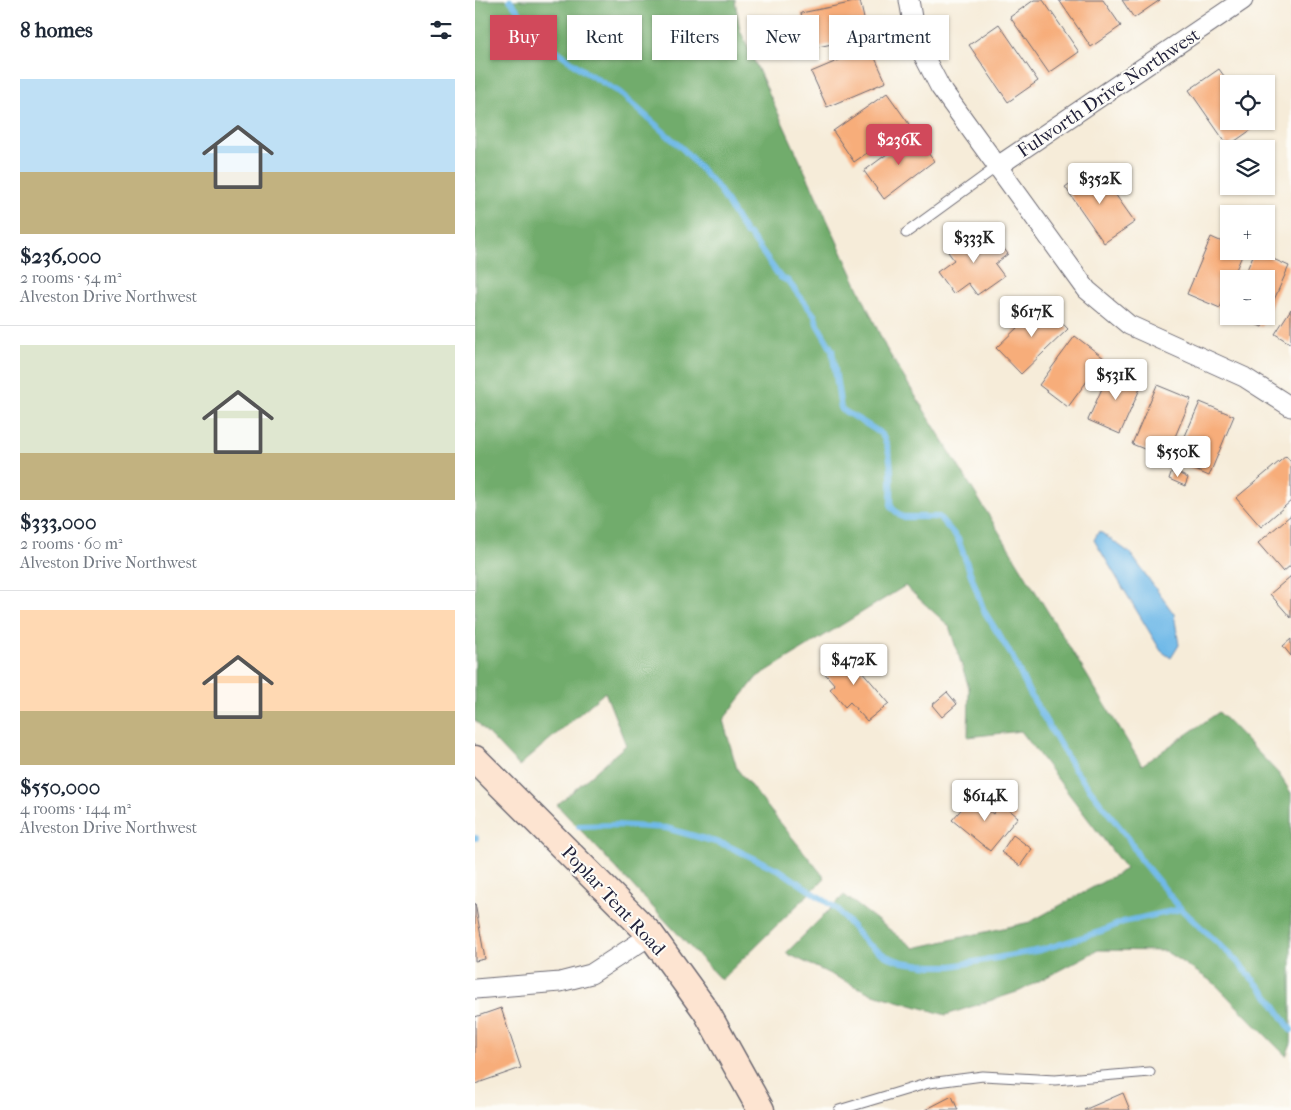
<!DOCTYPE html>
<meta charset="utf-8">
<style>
:root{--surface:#fff;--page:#f6f6f7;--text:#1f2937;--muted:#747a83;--line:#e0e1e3;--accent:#d1495b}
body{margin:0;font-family:"IM FELL French Canon",serif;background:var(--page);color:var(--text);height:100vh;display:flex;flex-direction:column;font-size:19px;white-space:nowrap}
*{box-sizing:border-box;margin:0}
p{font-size:16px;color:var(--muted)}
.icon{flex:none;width:28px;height:28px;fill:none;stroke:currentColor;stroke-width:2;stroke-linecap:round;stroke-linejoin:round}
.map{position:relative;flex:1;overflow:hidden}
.drawer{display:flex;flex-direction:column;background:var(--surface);width:475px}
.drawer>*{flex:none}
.hud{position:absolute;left:15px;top:15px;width:475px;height:45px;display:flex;gap:10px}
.fabs{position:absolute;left:745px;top:75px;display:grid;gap:10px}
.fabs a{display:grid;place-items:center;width:55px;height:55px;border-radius:0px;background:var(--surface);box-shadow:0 1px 4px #0004;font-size:25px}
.price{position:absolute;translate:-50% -42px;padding:0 11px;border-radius:5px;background:#fff;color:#222;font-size:16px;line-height:32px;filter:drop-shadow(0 1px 2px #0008)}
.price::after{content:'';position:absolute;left:50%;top:30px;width:15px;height:11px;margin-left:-8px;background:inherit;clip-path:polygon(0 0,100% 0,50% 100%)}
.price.selected{background:var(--accent);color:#fff}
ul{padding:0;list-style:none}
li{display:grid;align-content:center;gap:10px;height:265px;padding:0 20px}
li+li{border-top:1px solid var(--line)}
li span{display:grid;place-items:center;height:155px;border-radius:0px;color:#555}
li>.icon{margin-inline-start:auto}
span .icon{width:90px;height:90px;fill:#fffc;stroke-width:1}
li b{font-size:21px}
h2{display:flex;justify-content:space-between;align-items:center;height:60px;padding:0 20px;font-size:21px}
.tag{padding:0 18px;border-radius:0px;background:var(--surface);box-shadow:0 1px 4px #0004;font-size:18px;line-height:45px}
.tag.selected{background:var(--accent);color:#fff}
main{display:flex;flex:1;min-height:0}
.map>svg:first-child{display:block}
.forest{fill:#71ac6c;stroke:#4a6754}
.water{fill:#6fb9e8;stroke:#486e92}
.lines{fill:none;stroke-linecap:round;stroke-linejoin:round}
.stream{stroke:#6fb9e8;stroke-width:6}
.building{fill:#f7ad7a}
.lane-casing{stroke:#6c6972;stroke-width:11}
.street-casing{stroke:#6c6972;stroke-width:21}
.secondary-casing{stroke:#6c6972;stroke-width:29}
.lane{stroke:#fff;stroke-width:9}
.street{stroke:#fff;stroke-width:19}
.secondary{stroke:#fde4d1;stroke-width:26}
.labels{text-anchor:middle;stroke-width:4;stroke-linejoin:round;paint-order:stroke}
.street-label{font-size:19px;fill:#22223b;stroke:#fdfcf7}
</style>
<main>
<section class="drawer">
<h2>8 homes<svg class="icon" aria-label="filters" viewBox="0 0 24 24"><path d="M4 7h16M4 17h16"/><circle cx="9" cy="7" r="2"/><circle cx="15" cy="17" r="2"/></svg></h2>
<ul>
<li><span style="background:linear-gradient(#bfe0f5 60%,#c2b280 0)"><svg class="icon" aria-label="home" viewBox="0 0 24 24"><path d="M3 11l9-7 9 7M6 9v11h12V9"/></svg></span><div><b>$236,000</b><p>2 rooms · 54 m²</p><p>Alveston Drive Northwest</p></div></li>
<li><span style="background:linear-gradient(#dfe7d0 70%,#c2b280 0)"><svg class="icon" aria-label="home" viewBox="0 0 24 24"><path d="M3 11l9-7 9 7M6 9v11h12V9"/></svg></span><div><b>$333,000</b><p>2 rooms · 60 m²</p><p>Alveston Drive Northwest</p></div></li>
<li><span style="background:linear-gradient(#ffd9b3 65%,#c2b280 0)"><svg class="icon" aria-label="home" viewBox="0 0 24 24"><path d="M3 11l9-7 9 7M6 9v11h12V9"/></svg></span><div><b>$550,000</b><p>4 rooms · 144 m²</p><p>Alveston Drive Northwest</p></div></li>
</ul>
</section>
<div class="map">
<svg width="816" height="1110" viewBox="0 0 816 1110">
<rect width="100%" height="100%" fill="#fdfcf7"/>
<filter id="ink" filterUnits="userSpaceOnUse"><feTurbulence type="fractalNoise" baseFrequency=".02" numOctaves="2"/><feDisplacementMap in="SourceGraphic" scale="10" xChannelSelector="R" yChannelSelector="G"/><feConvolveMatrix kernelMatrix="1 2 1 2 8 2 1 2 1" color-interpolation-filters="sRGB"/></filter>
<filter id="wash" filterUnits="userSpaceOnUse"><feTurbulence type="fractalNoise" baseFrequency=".0096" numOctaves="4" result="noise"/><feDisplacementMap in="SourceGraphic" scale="20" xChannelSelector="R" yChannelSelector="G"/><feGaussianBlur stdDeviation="1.12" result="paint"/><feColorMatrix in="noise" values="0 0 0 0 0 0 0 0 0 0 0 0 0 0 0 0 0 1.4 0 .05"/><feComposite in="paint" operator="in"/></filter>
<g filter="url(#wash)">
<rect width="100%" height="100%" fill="#f6ecd9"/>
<!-- forest -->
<path class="forest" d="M0 0H260L265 30 411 348 667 765 744 712 804 774 816 793V1043L811 1056 739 983 690 951 623 950 545 991 471 1015 395 993 311 953 369 895 439 948 555 922 651 869 546 731 493 737 494 688 474 626 430 586 282 677 248 720 262 769 350 878 246 980 82 805 151 745 130 692 44 766 0 720Z"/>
<!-- water -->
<path class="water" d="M624 531 655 553 699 614 704 645 696 658 686 651 619 540Z"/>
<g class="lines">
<!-- stream -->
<path class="stream" d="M35 0 48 17 55 20 73 44 110 72 144 92 209 150 244 189 271 234 275 235 305 277 313 281 340 316 342 324 357 350 366 409C375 415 400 428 406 434 419 448 416 489 416 507L427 517H464L483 539 509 611 537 656 554 692 599 769 654 839 665 859 706 909 759 958 797 1001 816 1030
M104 826 141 825 191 828 251 845 306 871 362 909 391 943 411 956 427 962 456 966H477L566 950 627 931 648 922 706 909
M0 838H1"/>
</g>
<g id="blocks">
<!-- building -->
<path class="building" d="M559 0H568L604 52 574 73 535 17Z
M584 0H628L646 26 616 47Z
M647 0H685L659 18Z
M385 1 393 36 334 49 326 13Z
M524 24 563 81 533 102 494 45Z
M395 47 411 82 352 107 336 72Z
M744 69 754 83V121H780L783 125 753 146 714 90Z
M412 93 434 124 379 162 358 131Z
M439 134 459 161 409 199 389 171Z
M620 166 660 222 629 243 590 187Z
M498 233 505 243 518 234 533 254 520 264 529 276 502 295 493 283 478 294 462 272 479 260 473 252Z
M736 237 754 245V251H769L757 279H754V287L745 308 712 294Z
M780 251 814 266 787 327 761 316H791V279H768Z
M568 303 593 329 546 374 521 348Z
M816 309V344L800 334Z
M600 336 629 358 593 407 564 385Z
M636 368 668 382 645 434 613 420Z
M682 385 716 399 691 458 657 444Z
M725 402 759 416 734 476 699 461Z
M811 456 816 462V501L786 527 761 498Z
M697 470 713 478 710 486 694 479Z
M816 515V565L808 572 783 543Z
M816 576V618L795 594Z
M816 639V656L808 646Z
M369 650 414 703 392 721 375 702 370 707 355 689 360 685 346 669Z
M472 692 482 704 467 717 457 705Z
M497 797 518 814 526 803 543 817 515 851 477 820Z
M538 835 557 849 545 866 526 852Z
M0 903 10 959 0 961Z
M26 1008 46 1068 0 1084V1017Z
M648 1093 655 1110H609Z
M477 1096 483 1110H450Z"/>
</g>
</g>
<g filter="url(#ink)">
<use href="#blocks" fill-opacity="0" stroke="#6c6972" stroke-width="1"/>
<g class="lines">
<!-- lane casing -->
<g class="lane-casing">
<path id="lane" d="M431 233 523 166
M364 1110 454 1083 508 1076 580 1080 675 1072"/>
</g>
<!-- street casing -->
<g class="street-casing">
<path id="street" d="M434 0 441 41 465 87 612 290 654 325 769 377 816 407
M523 166 768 0
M0 989 85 982 116 974 176 935"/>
</g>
<!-- secondary casing -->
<g class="secondary-casing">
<path id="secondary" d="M0 759 176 935 231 1011 286 1110"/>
</g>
<!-- lane -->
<use href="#lane" class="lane"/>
<!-- street -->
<use href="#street" class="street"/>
<!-- secondary -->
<use href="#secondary" class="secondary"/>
</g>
</g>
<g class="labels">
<!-- street labels -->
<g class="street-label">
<text transform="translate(633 92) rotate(-34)" y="7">Fulworth Drive Northwest</text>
<text transform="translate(139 900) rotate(47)" y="7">Poplar Tent Road</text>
</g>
</g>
</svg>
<div class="fabs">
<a><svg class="icon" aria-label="locate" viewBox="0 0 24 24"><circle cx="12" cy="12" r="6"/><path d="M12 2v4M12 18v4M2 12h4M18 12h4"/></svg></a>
<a><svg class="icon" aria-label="layers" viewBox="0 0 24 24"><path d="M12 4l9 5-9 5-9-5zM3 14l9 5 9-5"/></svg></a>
<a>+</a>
<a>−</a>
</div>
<b class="price selected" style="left:424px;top:166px">$236K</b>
<b class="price" style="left:625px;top:205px">$352K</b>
<b class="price" style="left:499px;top:264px">$333K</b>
<b class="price" style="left:557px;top:338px">$617K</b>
<b class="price" style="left:641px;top:401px">$531K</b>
<b class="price" style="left:703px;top:478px">$550K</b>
<b class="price" style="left:379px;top:686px">$472K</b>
<b class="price" style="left:510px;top:822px">$614K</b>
<div class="hud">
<a class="tag selected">Buy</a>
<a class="tag">Rent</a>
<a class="tag">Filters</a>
<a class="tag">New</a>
<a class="tag">Apartment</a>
</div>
</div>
</main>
